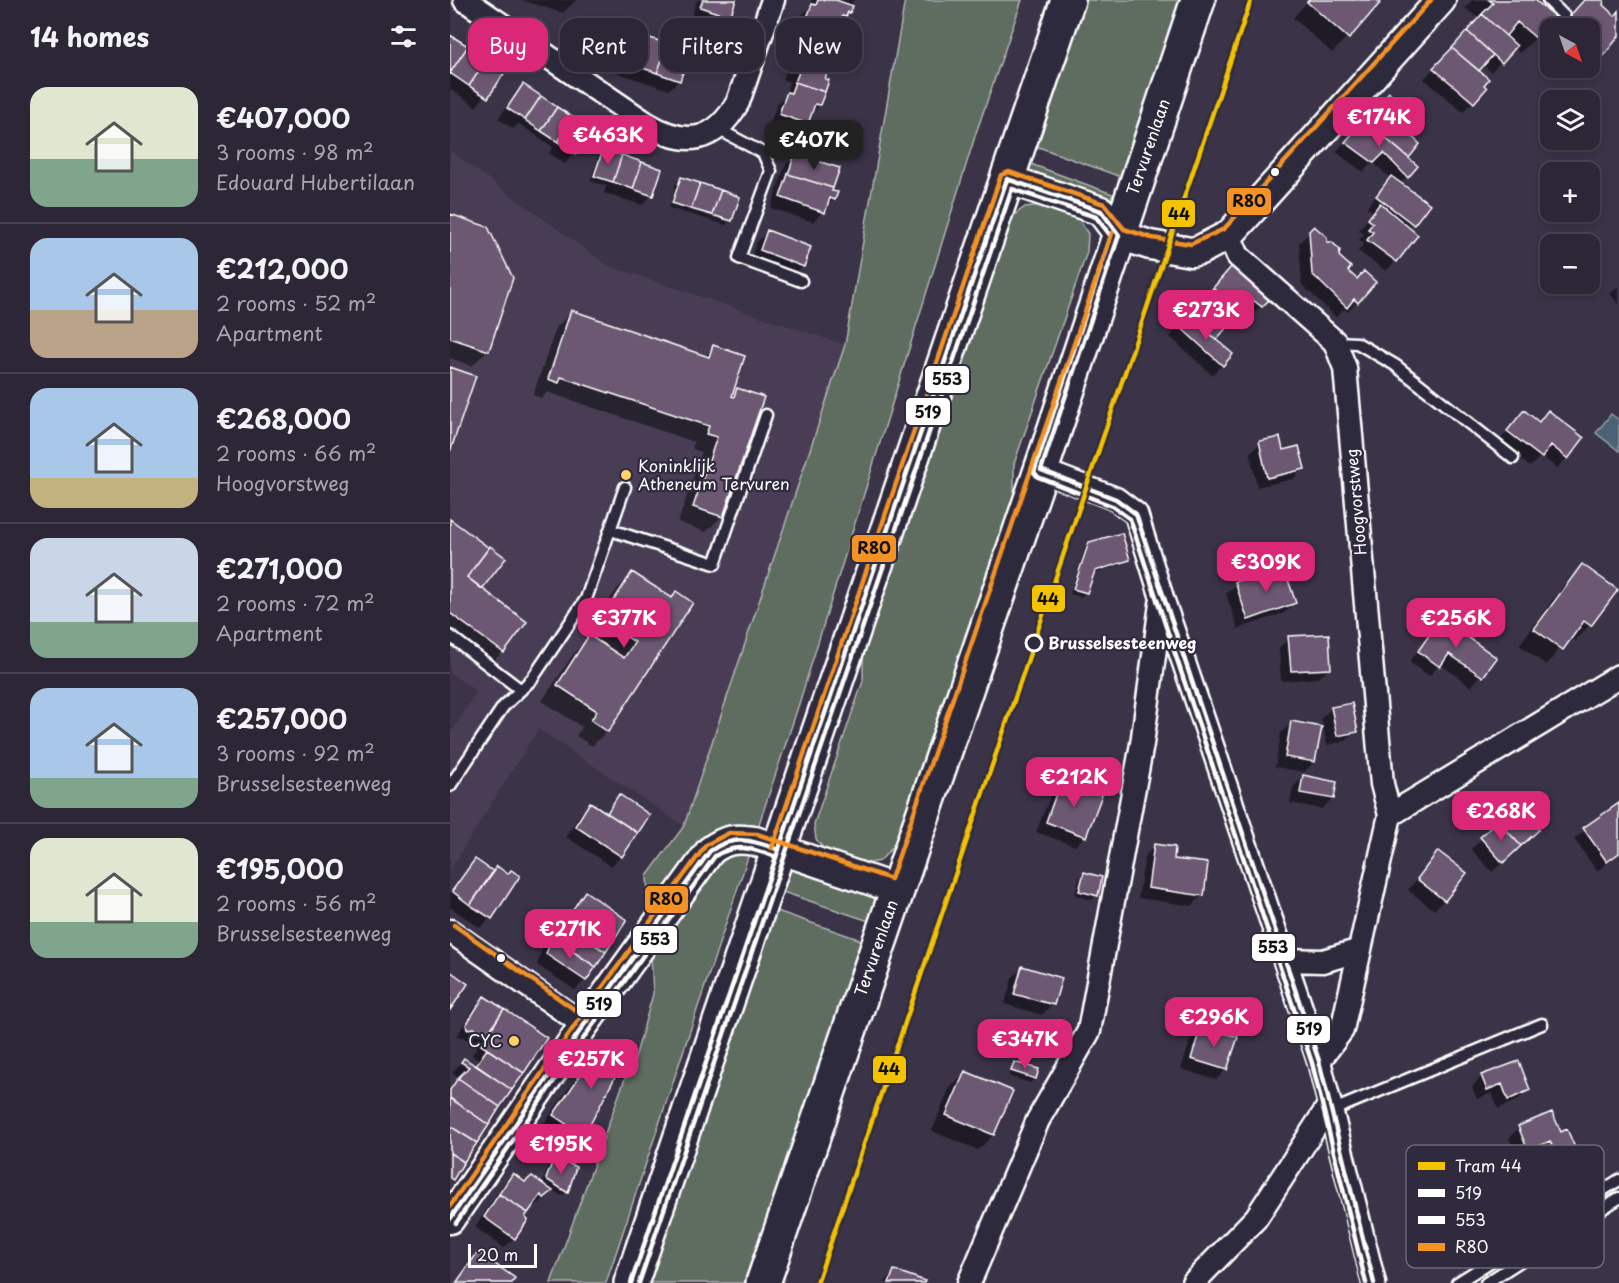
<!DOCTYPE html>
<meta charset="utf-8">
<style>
:root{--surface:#2c2636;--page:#342e3e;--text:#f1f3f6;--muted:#a6a5ad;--line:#484351;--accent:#db2777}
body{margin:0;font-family:"Playpen Sans",sans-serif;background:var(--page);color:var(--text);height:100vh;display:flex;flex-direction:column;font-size:22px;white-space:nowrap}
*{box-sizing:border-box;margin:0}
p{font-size:20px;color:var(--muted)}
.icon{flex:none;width:33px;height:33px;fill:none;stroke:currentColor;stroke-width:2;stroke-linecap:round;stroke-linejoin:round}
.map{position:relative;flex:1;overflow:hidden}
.panel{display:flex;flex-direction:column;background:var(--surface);width:450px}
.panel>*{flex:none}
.banner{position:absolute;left:18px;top:18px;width:570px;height:54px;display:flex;gap:12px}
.needle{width:39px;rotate:140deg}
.buttons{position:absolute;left:1090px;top:18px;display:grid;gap:12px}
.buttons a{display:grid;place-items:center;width:60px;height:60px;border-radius:12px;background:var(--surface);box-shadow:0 3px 9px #0003,0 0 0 2px var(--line);font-size:30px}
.scale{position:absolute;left:18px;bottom:15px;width:69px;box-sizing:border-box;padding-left:6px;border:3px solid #fff;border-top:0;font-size:16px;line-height:21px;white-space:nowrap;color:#fff;-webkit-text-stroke:4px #2f2a3d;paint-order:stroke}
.price{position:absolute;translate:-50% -51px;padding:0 14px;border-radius:12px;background:var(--accent);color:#fff;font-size:20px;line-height:39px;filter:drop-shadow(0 2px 3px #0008)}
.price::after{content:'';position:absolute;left:50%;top:36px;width:18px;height:14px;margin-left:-9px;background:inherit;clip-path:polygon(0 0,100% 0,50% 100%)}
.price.selected{background:#222;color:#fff}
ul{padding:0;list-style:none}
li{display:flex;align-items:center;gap:18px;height:150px;padding:0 30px}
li+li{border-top:2px solid var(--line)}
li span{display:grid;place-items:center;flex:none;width:168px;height:120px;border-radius:18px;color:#555}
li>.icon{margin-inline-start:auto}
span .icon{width:72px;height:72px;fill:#fffc;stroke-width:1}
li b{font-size:26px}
h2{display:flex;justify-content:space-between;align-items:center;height:72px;padding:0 30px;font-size:26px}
.pill{padding:0 21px;border-radius:18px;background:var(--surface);box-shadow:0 3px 9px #0003,0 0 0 2px var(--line);font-size:21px;line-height:54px}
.pill.selected{background:var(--accent);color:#fff}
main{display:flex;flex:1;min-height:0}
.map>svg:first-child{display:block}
.built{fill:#4a3e55}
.green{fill:#5e6c61;stroke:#aeb6b0;stroke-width:1.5}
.water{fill:#4c6276;stroke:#94a1ad;stroke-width:1.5}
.shadow{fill:#0007}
.building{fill:#6c5973;stroke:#fff;stroke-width:1.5}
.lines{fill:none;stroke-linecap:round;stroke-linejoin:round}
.service-casing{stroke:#fff;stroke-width:15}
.minor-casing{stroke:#fff;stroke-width:27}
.tertiary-casing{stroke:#fff;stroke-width:33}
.primary-casing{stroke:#fff;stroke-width:38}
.service{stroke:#2f2a3d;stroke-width:10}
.minor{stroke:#2f2a3d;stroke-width:22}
.tertiary{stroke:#2f2a3d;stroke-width:28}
.primary{stroke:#2f2a3d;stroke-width:33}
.bus-1-casing{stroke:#2f2a3d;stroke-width:9}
.bus-2-casing{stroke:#2f2a3d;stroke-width:9}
.bus-3-casing{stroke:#2f2a3d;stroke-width:9}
.bus-1{stroke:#fff;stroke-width:4.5}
.bus-2{stroke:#fff;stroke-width:4.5}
.bus-3{stroke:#f49226;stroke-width:4.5}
.tram-1-casing{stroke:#2f2a3d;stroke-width:9}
.tram-1{stroke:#f3c300;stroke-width:4.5}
.bus-dot{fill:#fff;stroke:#2f2a3d;stroke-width:2}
.poi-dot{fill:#ffd166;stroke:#2f2a3d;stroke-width:2}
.stop-dot{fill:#2f2a3d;stroke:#fff;stroke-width:3}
.labels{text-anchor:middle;stroke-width:4.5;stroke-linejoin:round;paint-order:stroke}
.street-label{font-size:16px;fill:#fff;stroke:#2f2a3d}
.poi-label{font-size:16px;fill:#fff;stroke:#2f2a3d;text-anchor:start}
.stop-label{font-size:16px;font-weight:bold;fill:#fff;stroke:#2f2a3d;text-anchor:start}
.key{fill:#2f2a3d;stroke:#6d6a77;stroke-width:1.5}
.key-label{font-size:16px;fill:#fff}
.line-badge{stroke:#2f2a3d;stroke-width:2}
.pale-badge-label{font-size:16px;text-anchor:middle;font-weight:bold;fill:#111}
</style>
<main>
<section class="panel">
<h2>14 homes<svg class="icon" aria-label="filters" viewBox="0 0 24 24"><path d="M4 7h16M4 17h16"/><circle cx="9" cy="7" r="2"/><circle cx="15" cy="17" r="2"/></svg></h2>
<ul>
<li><span style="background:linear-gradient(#dfe7d0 60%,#7fa58c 0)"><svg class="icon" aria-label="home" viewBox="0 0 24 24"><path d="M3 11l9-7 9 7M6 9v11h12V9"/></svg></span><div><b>€407,000</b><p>3 rooms · 98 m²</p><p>Edouard Hubertilaan</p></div></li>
<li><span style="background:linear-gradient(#a9c7e8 60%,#b9a48a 0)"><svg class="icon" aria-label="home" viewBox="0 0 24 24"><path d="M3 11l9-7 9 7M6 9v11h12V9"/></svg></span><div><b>€212,000</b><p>2 rooms · 52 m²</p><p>Apartment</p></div></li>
<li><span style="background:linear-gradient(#a9c7e8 75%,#c2b280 0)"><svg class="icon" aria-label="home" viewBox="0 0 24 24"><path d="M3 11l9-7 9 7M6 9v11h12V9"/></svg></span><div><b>€268,000</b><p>2 rooms · 66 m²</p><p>Hoogvorstweg</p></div></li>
<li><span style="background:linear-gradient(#c9d6e8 70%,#7fa58c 0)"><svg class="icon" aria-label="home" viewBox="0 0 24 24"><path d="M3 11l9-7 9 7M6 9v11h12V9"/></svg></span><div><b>€271,000</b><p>2 rooms · 72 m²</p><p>Apartment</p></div></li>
<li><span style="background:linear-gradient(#a9c7e8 75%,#7fa58c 0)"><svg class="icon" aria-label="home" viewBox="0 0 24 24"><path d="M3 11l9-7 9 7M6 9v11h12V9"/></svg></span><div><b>€257,000</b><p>3 rooms · 92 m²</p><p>Brusselsesteenweg</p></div></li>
<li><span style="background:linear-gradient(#dfe7d0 70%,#7fa58c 0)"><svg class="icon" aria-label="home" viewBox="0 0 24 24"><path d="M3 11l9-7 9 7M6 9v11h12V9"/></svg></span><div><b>€195,000</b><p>2 rooms · 56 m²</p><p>Brusselsesteenweg</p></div></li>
</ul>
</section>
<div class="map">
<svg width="1169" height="1283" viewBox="0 0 1169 1283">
<rect width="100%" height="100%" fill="#3b3348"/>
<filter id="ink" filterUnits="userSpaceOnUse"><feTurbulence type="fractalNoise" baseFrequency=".0167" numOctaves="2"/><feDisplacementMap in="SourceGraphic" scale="12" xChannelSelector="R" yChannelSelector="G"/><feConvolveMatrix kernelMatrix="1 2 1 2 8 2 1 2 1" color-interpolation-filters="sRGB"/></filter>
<g filter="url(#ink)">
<!-- built -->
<path class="built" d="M0 151 157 265 395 345 234 826 88 729 0 870V734L27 692 0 673Z"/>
<!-- green -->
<path class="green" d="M455 0H572L526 133 348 707 156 1283H101L178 1070 185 1058 203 994 197 876 234 826 395 345Z
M632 0H731L671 177 583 145Z
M578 163 665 195 658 199 587 175 578 170Z
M592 205 629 219 638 234 637 252 564 464V498L447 842 430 861 416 864 375 851 366 839 364 824 413 681V650L559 219 575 207Z
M344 869 421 895 426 901 419 921 330 891 337 874Z
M324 910 414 941 298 1283H197Z"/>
<!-- water -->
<path class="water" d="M1161 414 1169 420V451L1146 433Z"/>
<!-- shadow -->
<path class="shadow" d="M71 0H126L113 13Z
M247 0H284L278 17 268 27 241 18Z
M362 0H404L389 22 384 36 374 46 345 36 352 15 359 9Z
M859 0H932L882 53 843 18Z
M1022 0H1083L1086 38 1070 53 1064 48 1041 72 1033 65 1027 72 1023 102 1013 112 974 79 1029 19 1015 8Z
M1136 0H1150L1152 6 1164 17 1169 11 1148 61 1138 71 1134 68H1140V28H1109Z
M176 31 229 80 219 90 156 69 166 42Z
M0 36 53 72 26 107 0 89Z
M351 49 380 59 369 105 347 134 320 124 327 104 335 96 339 82 333 80 341 59Z
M73 86 140 131 115 164 99 153 103 147 69 124 63 129 48 118Z
M929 104 968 145 956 158 957 177 950 184 978 205 958 229 946 261 936 271 908 251 914 243 909 240 914 234 909 230 923 212 917 207 939 177 923 162 913 172 886 152Z
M154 150 202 195 192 205 154 193 156 186 140 181 149 155Z
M345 156 380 191 384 199 363 222 321 208 335 166Z
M231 178 288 198 280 221 221 201 226 183Z
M220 204 279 222 276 225 219 208Z
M0 215 38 350 22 366 0 358Z
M864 228 888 257 907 302 897 312 894 309 886 317 852 285 849 243Z
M317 232 353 266 342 276 300 260 307 242Z
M771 279 816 301 801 316 796 312 783 326 773 317 770 320 764 340 772 365 762 375 720 337Z
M1169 285V304L1160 294Z
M121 312 254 357 264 347 279 398 288 390 272 516 256 532 228 522 252 452 242 449 244 442 97 392 92 398 83 395 106 328Z
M1074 412 1087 422 1098 412 1117 458 1107 468 1091 456 1080 467 1048 442Z
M810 443 832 452 853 469 843 479 807 487 800 453Z
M0 521 30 589 53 652 37 667 0 639Z
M640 543 679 559 674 564 642 574 636 592 631 597 620 594 635 548Z
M1132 566 1140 625 1125 641 1120 637 1096 665 1069 645 1117 581Z
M182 574 221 599 226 593 157 731 142 746 126 736 132 727 92 701 124 653 139 638 136 636 167 589Z
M786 584 844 603 834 613 788 629 776 594Z
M991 620 1045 658 1021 687 990 664 979 676 959 662Z
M839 638 879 668 869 678 831 681 829 648Z
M882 708 906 731 896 741 877 745 871 718Z
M842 723 864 762 854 772 825 767 831 733Z
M853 777 882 799 872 809 840 803 843 787Z
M612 782 635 836 625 846 586 832 602 792Z
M169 796 171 856 161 866 116 837 130 814 140 804 155 813Z
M1169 804V855L1147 871 1124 839Z
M1066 807 1077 840 1042 872 1021 849Z
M705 845 722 860 752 895 742 906 688 898 695 856Z
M988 853 994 900 984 910 958 890Z
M25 861 43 873 68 877 40 918 30 928 0 907V892Z
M634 874 646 895 642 900 625 895 629 878Z
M135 893 175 921 135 980 125 990 87 965 92 949 102 939 105 941 108 938 104 935 125 903Z
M572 968 602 1004 592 1015 555 1004 562 978Z
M34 998 95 1038 0 1180V1087L9 1077 2 1073 14 1059 24 1066 28 1060 22 1055 27 1047 13 1037H6L24 1008Z
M751 1028 776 1069 766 1080 731 1069 741 1038Z
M166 1049 177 1069 160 1084 133 1136 117 1151 88 1132 132 1069 147 1053 156 1059Z
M565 1064 585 1078 580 1083 558 1076Z
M515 1073 543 1135 528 1150 482 1131 499 1089Z
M1032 1076 1078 1090 1068 1100 1048 1109 1042 1093 1027 1099 1022 1087Z
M1069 1128 1110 1134 1124 1150 1114 1160 1096 1167 1089 1151 1068 1160 1059 1138Z
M103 1162 116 1192 112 1196 102 1190 89 1204 82 1206 64 1238 54 1248 25 1227 53 1185 63 1175 75 1184 92 1185 98 1166Z
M28 1254 60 1283H5Z
M444 1272 473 1283H434Z"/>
<!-- building -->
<path class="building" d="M253 0H286L280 17 250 7Z
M368 0H386L403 6 400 13 398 12 396 17 392 16 385 37 354 26 362 4 366 5Z
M859 0H927L930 3 899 39 857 2Z
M1039 0H1085L1105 17 1087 39 1067 22 1056 36 1032 14 1043 3Z
M1134 0H1154L1153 5 1165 16 1169 11V36L1149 62 1140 54V28H1130L1118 18Z
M1032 14 1067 46 1052 63 1017 31Z
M176 30 197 37 187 66 166 59Z
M1017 31 1043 55 1029 71 1002 48Z
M0 35 18 46 0 73Z
M197 37 218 44 207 73 187 66Z
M218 44 240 52 230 81 207 73Z
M18 46 37 59 19 86 0 73Z
M351 47 382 58 375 79 379 80 375 92 345 82 349 72 343 70Z
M1002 48 1039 79 1034 85 1037 88 1024 103 983 68Z
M37 59 55 72 38 98 19 86Z
M345 82 375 92 370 105 365 104 358 124 329 114 337 92 341 93Z
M73 84 91 96 75 120 57 108Z
M939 92 971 118 958 133 970 144 959 158 914 120Z
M91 96 107 107 91 131 75 120Z
M107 107 124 118 108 142 91 131Z
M124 118 142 130 126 154 108 142Z
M914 120 968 166 958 178 934 153 924 163 895 142Z
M153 149 172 155 163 182 144 176Z
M345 154 390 168 383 188 338 174Z
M172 155 192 162 183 189 163 182Z
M192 162 212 169 203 196 183 189Z
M338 174 383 188 382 191 388 192 385 200 380 198 375 213 330 197Z
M941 176 980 204 964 225 926 196Z
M231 177 250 183 241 209 222 203Z
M250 183 271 190 262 215 241 209Z
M271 190 290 197 282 221 262 215Z
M930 203 968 235 947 262 917 240 923 232 918 229 923 223 918 219Z
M0 214 38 227 63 278 39 351 0 338Z
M864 226 877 237V242H882L890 250 889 256 901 267 898 271 907 279 914 271 926 282 908 303 904 299 897 308 862 274 859 231Z
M317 230 361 247 354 267 310 250Z
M781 267 818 296V301L812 307 799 297 793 304 800 310 794 317 763 288Z
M763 288 784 307 772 320 751 302Z
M751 302 778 326 766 340 738 315Z
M121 310 259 357 263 345 295 356 282 396 284 397 287 388 314 397 273 517 243 507 267 437 256 434 259 426 111 377 109 383 98 379Z
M738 315 783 354 773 366 729 326Z
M0 367 26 376 0 452Z
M1074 410 1089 422 1098 410 1134 438 1118 459 1101 445 1092 458 1057 431Z
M830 437 833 450 849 446 855 469 817 478 809 441Z
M0 519 39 548 17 577 77 622 54 653 0 613Z
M672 533 680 560 645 571 637 593 623 589 639 542Z
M40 546 56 558 32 589 17 577Z
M1132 564 1168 590 1141 626 1134 621 1113 650 1084 629Z
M833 565 846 603 798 620 785 582Z
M182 572 222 598 226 591 243 603 158 732 141 720 147 711 107 685 139 635 174 658 185 642 151 620Z
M991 618 1047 658 1033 677 999 654 990 667 968 651Z
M879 634 881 669 841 671 838 636Z
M902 703 908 732 887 736 881 707Z
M841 721 872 727 865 762 835 757Z
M853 775 887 782 884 799 850 793Z
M611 780 652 795 636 837 596 822Z
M169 794 200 815 188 833 157 813Z
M140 802 188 833 172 857 125 826Z
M1169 803V853L1157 862 1133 828Z
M1066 805 1089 830 1071 846 1048 821Z
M1048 821 1071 846 1053 863 1030 837Z
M704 844 725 847 724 859 758 863 754 896 698 888Z
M988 851 1017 873 995 901 967 879Z
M25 859 44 872 20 905 2 891Z
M47 866 58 874 61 870 70 876 42 919 20 905Z
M634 872 652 877 648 896 629 891Z
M135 891 177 920 165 938 123 909Z
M124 910 165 938 156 952 113 924Z
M117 927 156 952 146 967 107 941Z
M102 937 146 967 136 981 96 954Z
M572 966 612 978 604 1005 564 994Z
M0 971 18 984 0 1010Z
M34 996 54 1009 36 1036 24 1028 17 1029 16 1025Z
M54 1009 97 1038 74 1073 31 1045Z
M751 1026 788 1037 777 1070 741 1059Z
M165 1047 185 1058 178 1070 171 1066 134 1136 103 1115 147 1051 158 1058Z
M37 1049 74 1073 62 1090 26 1065Z
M14 1058 62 1090 50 1107 8 1078 19 1067 11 1062Z
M1069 1061 1080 1090 1058 1100 1052 1084 1037 1090 1031 1075Z
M564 1062 589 1069 586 1079 561 1071Z
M515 1071 563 1091 544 1135 496 1115Z
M8 1078 50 1107 39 1125 0 1098V1090Z
M0 1098 39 1125 27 1143 0 1126Z
M1102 1112 1111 1132 1117 1129 1126 1150 1107 1158 1100 1141 1078 1151 1068 1126Z
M0 1126 27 1143 14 1162 0 1153Z
M0 1153 14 1162 3 1180 0 1178Z
M103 1160 114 1164 115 1161 126 1167 118 1193 96 1179Z
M63 1173 75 1182 82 1176 103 1191 94 1198 91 1195 78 1213 49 1194Z
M49 1194 78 1213 75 1217 78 1220 65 1239 34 1217Z
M28 1252 65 1278 62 1283H6Z
M444 1270 475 1281 474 1283H439Z"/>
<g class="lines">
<!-- service casing -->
<g class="service-casing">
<path id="service" d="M1098 0 1114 16 1117 28
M268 129 313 153 321 171 289 258 351 281
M885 342 907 343 945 365 1063 458
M161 530 265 564 316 415
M0 636 71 690
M0 786 53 707 82 679 136 599 175 487
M881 1111 1092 1024
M1007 1283 1169 1180
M1036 1283 1169 1198"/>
</g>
<!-- minor casing -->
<g class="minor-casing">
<path id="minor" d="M15 0 197 124C236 147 265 143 288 102L323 0
M779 235 788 256 885 342 895 368 932 784 940 815
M591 470 666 499 686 514 712 598 869 1061 924 1283
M0 931 134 1025
M835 960 873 961 910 950
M869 1061 892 1030 940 815 1169 676
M519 1283 588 1120 639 1031 692 744 711 604
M743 1283 806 1218 880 1104"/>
</g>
<!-- tertiary casing -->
<g class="tertiary-casing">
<path id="tertiary" d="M557 179 651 211 669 235 700 245 741 252 750 250 779 235 991 0
M0 1219 134 1025 260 851C275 839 286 838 305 841L446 889"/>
</g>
<!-- primary casing -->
<g class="primary-casing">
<path id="primary" d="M181 1283 618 0
M313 1283 591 470 748 0"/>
</g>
<!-- service -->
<use href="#service" class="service"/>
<!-- minor -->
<use href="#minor" class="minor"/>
<!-- tertiary -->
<use href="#tertiary" class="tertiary"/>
<!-- primary -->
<use href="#primary" class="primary"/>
<!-- bus-1 casing -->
<g class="bus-1-casing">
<path id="bus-1" d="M0 1219 134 1025 260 851C284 834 303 840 329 850
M181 1283 557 179 651 211 669 235 591 470 666 499 686 514 869 1061 924 1283"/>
</g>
<!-- bus-2 casing -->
<g class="bus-2-casing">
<path id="bus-2" d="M6 1223 140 1029 265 856C287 842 304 849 326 857
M189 1283 562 189 646 217 661 236 584 472 588 477 662 506 680 519 862 1063 916 1283"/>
</g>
<!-- bus-3 casing -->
<g class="bus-3-casing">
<path id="bus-3" d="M322 848 551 175 559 172 654 204 674 229 702 238 741 244 774 229 981 0
M4 925 138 1019
M0 1206 128 1021 256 845 279 833 307 834 441 879 662 233"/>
</g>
<!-- bus-1 -->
<use href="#bus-1" class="bus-1"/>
<!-- bus-2 -->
<use href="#bus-2" class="bus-2"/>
<!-- bus-3 -->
<use href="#bus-3" class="bus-3"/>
<!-- tram-1 casing -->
<g class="tram-1-casing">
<path id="tram-1" d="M367 1283 801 0"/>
</g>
<!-- tram-1 -->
<use href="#tram-1" class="tram-1"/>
</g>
</g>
<!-- markers -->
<g class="bus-dot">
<circle cx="825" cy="172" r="5"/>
<circle cx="51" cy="958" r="5"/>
</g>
<g class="poi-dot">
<circle cx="176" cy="475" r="6"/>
<circle cx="64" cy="1041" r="6"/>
</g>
<circle class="stop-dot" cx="584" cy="643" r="8"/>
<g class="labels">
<!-- street labels -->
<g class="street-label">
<text transform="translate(698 147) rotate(-71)" y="6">Tervurenlaan</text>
<text transform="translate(906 502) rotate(-95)" y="6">Hoogvorstweg</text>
<text transform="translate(426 948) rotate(-71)" y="6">Tervurenlaan</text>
</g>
<!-- poi labels -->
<g class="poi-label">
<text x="188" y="472">Koninklijk<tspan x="188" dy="18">Atheneum Tervuren</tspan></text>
<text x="52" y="1047" text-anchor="end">CYC</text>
</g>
<!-- stop labels -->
<g class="stop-label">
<text x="598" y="649">Brusselsesteenweg</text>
</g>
</g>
<!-- legend -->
<rect x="956" y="1145" width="198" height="123" rx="9" class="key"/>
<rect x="968" y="1162" width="27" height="8" fill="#f3c300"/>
<rect x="968" y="1189" width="27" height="8" fill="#fff"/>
<rect x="968" y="1216" width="27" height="8" fill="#fff"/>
<rect x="968" y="1243" width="27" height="8" fill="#f49226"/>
<g class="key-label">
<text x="1005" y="1172">Tram 44</text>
<text x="1005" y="1199">519</text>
<text x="1005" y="1226">553</text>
<text x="1005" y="1253">R80</text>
</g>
<g class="line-badge">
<rect x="776" y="187" width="46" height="29" rx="6" fill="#f49226"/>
<rect x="711" y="199" width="35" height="29" rx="6" fill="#f3c300"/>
<rect x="474" y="365" width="46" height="29" rx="6" fill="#fff"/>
<rect x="455" y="397" width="46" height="29" rx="6" fill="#fff"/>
<rect x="401" y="534" width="46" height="29" rx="6" fill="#f49226"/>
<rect x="581" y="584" width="35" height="29" rx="6" fill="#f3c300"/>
<rect x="194" y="885" width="45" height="29" rx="6" fill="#f49226"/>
<rect x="182" y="925" width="46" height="29" rx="6" fill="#fff"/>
<rect x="801" y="933" width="45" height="29" rx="6" fill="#fff"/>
<rect x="126" y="990" width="46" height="28" rx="6" fill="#fff"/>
<rect x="836" y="1015" width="45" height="29" rx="6" fill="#fff"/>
<rect x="422" y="1055" width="35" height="29" rx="6" fill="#f3c300"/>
</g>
<g class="pale-badge-label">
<text x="799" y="207">R80</text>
<text x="729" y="220">44</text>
<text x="497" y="385">553</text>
<text x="478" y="418">519</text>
<text x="424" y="554">R80</text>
<text x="598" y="605">44</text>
<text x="216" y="905">R80</text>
<text x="205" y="945">553</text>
<text x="823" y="953">553</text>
<text x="149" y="1010">519</text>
<text x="859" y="1035">519</text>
<text x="439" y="1075">44</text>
</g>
</svg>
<div class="buttons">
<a><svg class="needle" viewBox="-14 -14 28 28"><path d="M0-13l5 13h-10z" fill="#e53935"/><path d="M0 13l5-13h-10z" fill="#a6a5ad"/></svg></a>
<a><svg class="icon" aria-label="layers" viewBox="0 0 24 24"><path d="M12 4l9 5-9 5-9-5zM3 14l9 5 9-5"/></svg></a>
<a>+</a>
<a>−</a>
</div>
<div class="scale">20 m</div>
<b class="price" style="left:929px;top:148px">€174K</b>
<b class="price" style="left:158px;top:166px">€463K</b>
<b class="price selected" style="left:364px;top:171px">€407K</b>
<b class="price" style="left:756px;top:341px">€273K</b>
<b class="price" style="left:816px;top:593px">€309K</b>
<b class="price" style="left:174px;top:649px">€377K</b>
<b class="price" style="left:1006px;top:649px">€256K</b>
<b class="price" style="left:624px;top:808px">€212K</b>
<b class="price" style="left:1051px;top:842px">€268K</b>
<b class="price" style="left:120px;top:960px">€271K</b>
<b class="price" style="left:764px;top:1048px">€296K</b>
<b class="price" style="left:575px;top:1070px">€347K</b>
<b class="price" style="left:141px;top:1090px">€257K</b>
<b class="price" style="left:111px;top:1175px">€195K</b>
<div class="banner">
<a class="pill selected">Buy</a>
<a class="pill">Rent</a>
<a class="pill">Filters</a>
<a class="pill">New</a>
</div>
</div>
</main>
